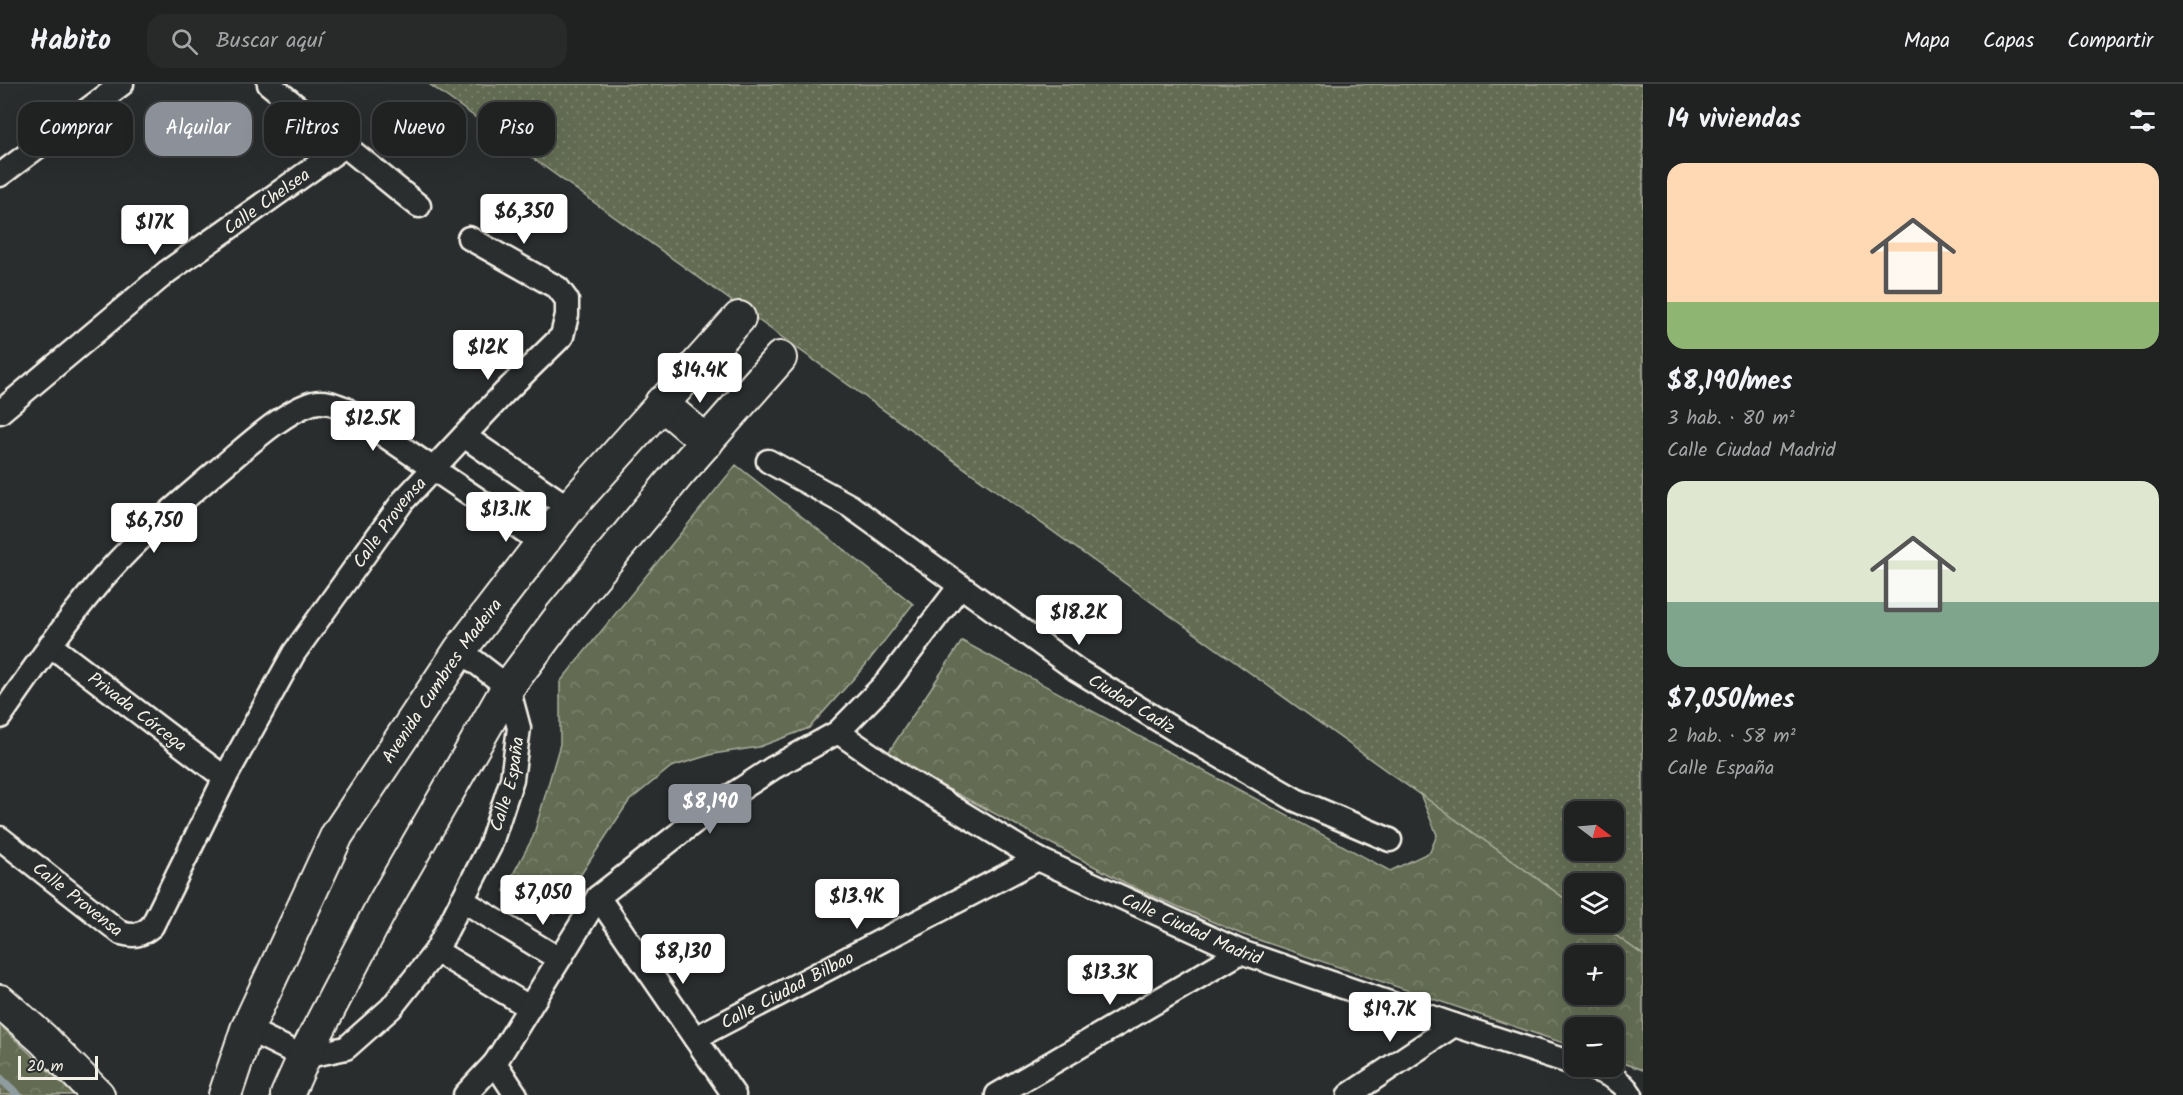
<!DOCTYPE html>
<html lang="es">
<meta charset="utf-8">
<style>
:root{--surface:#202222;--page:#282a2a;--text:#f1f3f6;--muted:#a2a4a5;--line:#3d3f40;--accent:#8c9099}
body{margin:0;font-family:Kalam,sans-serif;background:var(--page);color:var(--text);height:100vh;display:flex;flex-direction:column;font-size:22px;white-space:nowrap}
*{box-sizing:border-box;margin:0}
p{font-size:20px;color:var(--muted)}
.icon{flex:none;width:33px;height:33px;fill:none;stroke:currentColor;stroke-width:2;stroke-linecap:round;stroke-linejoin:round}
.map{position:relative;flex:1;overflow:hidden}
.drawer{display:flex;flex-direction:column;background:var(--surface);width:540px}
.drawer>*{flex:none}
.top-card{position:absolute;left:18px;top:18px;width:570px;height:54px;display:flex;gap:12px}
.needle{width:39px;rotate:106deg}
.controls{position:absolute;left:1564px;top:717px;display:grid;gap:12px}
.controls a{display:grid;place-items:center;width:60px;height:60px;border-radius:12px;background:var(--surface);box-shadow:0 6px 24px #0002,0 0 0 2px var(--line);font-size:30px}
.scale{position:absolute;left:18px;bottom:15px;width:80px;box-sizing:border-box;padding-left:6px;border:3px solid #f4f1e8;border-top:0;font-size:16px;line-height:21px;white-space:nowrap;color:#f4f1e8;-webkit-text-stroke:4px #2a2d2e;paint-order:stroke}
.price{position:absolute;translate:-50% -51px;padding:0 14px;border-radius:6px;background:#fff;color:#222;font-size:20px;line-height:39px;filter:drop-shadow(0 2px 3px #0008)}
.price::after{content:'';position:absolute;left:50%;top:36px;width:18px;height:14px;margin-left:-9px;background:inherit;clip-path:polygon(0 0,100% 0,50% 100%)}
.price.on{background:var(--accent);color:#fff}
ul{padding:0;list-style:none}
li{display:grid;align-content:center;gap:12px;height:318px;padding:0 24px}
li span{display:grid;place-items:center;height:186px;border-radius:18px;color:#555}
li>.icon{margin-inline-start:auto}
span .icon{width:108px;height:108px;fill:#fffc;stroke-width:1}
li b{font-size:26px}
h2{display:flex;justify-content:space-between;align-items:center;height:72px;padding:0 24px;font-size:26px}
.chip{padding:0 21px;border-radius:18px;background:var(--surface);box-shadow:0 6px 24px #0002,0 0 0 2px var(--line);font-size:21px;line-height:54px}
.chip.on{background:var(--accent);color:#fff}
header{display:flex;align-items:center;gap:36px;box-sizing:border-box;height:84px;padding:0 30px;background:var(--surface);border-bottom:2px solid var(--line)}
header strong{font-size:28px}
nav{display:flex;gap:33px;margin-inline-start:auto;font-size:21px}
.search{width:420px;height:54px;background:var(--page);display:flex;align-items:center;gap:15px;box-sizing:border-box;padding:0 21px;border-radius:18px;color:var(--muted);font-size:22px}
main{display:flex;flex:1;min-height:0}
.map>svg:first-child{display:block}
.grass{fill:url(#grass-dots);stroke:#acae9d;stroke-width:1.5;fill-rule:evenodd}
.forest{fill:url(#forest-crowns);stroke:#acae9d;stroke-width:1.5;fill-rule:evenodd}
.lines{fill:none;stroke-linecap:round;stroke-linejoin:round}
.stream{stroke:#8f9ca0;stroke-width:8}
.street-casing{stroke:#f4f1e8;stroke-width:27}
.secondary-casing{stroke:#f4f1e8;stroke-width:36}
.street{stroke:#2a2d2e;stroke-width:22}
.secondary{stroke:#2a2d2e;stroke-width:32}
.labels{text-anchor:middle;stroke-width:4.5;stroke-linejoin:round;paint-order:stroke}
.street-label{font-size:18px;fill:#f4f1e8;stroke:#2a2d2e}
</style>
<header>
<strong>Habito</strong>
<div class="search"><svg class="icon" aria-label="search" viewBox="0 0 24 24"><circle cx="10" cy="10" r="6"/><path d="M15 15l6 6"/></svg>Buscar aquí</div>
<nav><a>Mapa</a><a>Capas</a><a>Compartir</a></nav>
</header>
<main>
<div class="map">
<svg width="1643" height="1011" viewBox="0 0 1643 1011">
<defs>
<pattern id="grass-dots" width="8" height="8" patternUnits="userSpaceOnUse" patternTransform="scale(1.5)"><rect width="8" height="8" fill="#636c52"/><path d="M2 2h.1M6 6h.1" fill="none" stroke="#7a816b" stroke-width="1.8" stroke-linecap="round"/></pattern>
<pattern id="forest-crowns" width="20" height="18" patternUnits="userSpaceOnUse" patternTransform="scale(1.5)"><rect width="20" height="18" fill="#636c52"/><path d="M2 6a3 3 0 1 1 6 0M12 15a3 3 0 1 1 6 0" fill="none" stroke="#7a816b"/></pattern>
</defs>
<rect width="100%" height="100%" fill="#2a2d2e"/>
<filter id="ink" filterUnits="userSpaceOnUse"><feTurbulence type="fractalNoise" baseFrequency=".0167" numOctaves="2"/><feDisplacementMap in="SourceGraphic" scale="12" xChannelSelector="R" yChannelSelector="G"/><feConvolveMatrix kernelMatrix="1 2 1 2 8 2 1 2 1" color-interpolation-filters="sRGB"/></filter>
<g filter="url(#ink)">
<!-- grass -->
<path class="grass" d="M429 0H1643V871L1598 839 1614 838V800H1575V822ZM1575 728H1614V766H1575Z"/>
<!-- forest -->
<path class="forest" d="M736 381 913 520 864 583 809 644 759 663 713 670 671 683 629 717 555 830 504 807 533 753 560 660V598Z
M962 557 1390 787 1430 768 1437 751 1420 710 1575 822V838L1598 839 1643 871V986L1614 976V944H1575V963L1241 850 1135 804 886 672ZM1575 872H1614V910H1575Z
M0 941 74 1011H0Z"/>
<g class="lines">
<!-- stream -->
<path class="stream" d="M0 994 18 1011"/>
<!-- street casing -->
<g class="street-casing">
<g id="street">
<path d="M269 0 419 122"/>
<path d="M0 91 122 0"/>
<path id="s1" d="M0 328 167 188 346 61"/>
<path d="M464 352 569 424"/>
<path id="s2" d="M768 377 850 422 1077 586 1178 648 1296 716 1390 756"/>
<path id="s3" d="M50 561 225 694"/>
<path d="M0 633C35 583 69 532 110 486 142 450 180 419 217 387 243 366 282 328 313 319 324 316 334 320 344 324L542 459"/>
<path id="s4" d="M838 648 906 695 1038 775 1241 868 1454 941 1575 980"/>
<path id="s5" d="M0 754 121 849C135 853 141 851 152 842L225 694 294 569 403 417 504 309 562 252 567 231V216L558 204 469 154"/>
<path d="M598 813 734 1011"/>
<path d="M462 816 559 875"/>
<path d="M436 867 529 923"/>
<path id="s6" d="M247 945 304 973 346 964 391 924 436 867 490 762 512 695 519 644 508 603 460 566"/>
<path id="s7" d="M695 954 1038 775"/>
<path d="M495 979 516 1011"/>
<path d="M1585 982C1603 988 1621 994 1631 1011"/>
<path d="M465 1011 495 979 598 813 712 724 773 684 838 648 888 597 960 502"/>
<path d="M997 1011 1241 868"/>
<path d="M1349 1011 1454 941"/>
</g>
</g>
<!-- secondary casing -->
<g class="secondary-casing">
<g id="secondary">
<path d="M661 319 707 358"/>
<path d="M0 917 43 955 98 1011"/>
<path id="s8" d="M225 1011 247 945 337 751 460 566 569 424 739 234"/>
<path d="M287 1011 304 973 383 821 508 603 561 532 678 390 780 274"/>
</g>
</g>
<!-- street -->
<use href="#street" class="street"/>
<!-- secondary -->
<use href="#secondary" class="secondary"/>
</g>
</g>
<g class="labels">
<!-- street labels -->
<g class="street-label">
<text dy="6" stroke="none"><textPath href="#s1" startOffset="340">Calle Chelsea</textPath></text>
<text dy="6" stroke="none"><textPath href="#s5" startOffset="657">Calle Provensa</textPath></text>
<text dy="6" stroke="none"><textPath href="#s8" startOffset="470">Avenida Cumbres Madeira</textPath></text>
<text dy="6" stroke="none"><textPath href="#s2" startOffset="438">Ciudad Cadiz</textPath></text>
<text dy="6" stroke="none"><textPath href="#s3" startOffset="110">Privada Córcega</textPath></text>
<text dy="6" stroke="none"><textPath href="#s6" startOffset="422">Calle España</textPath></text>
<text dy="6" stroke="none"><textPath href="#s5" startOffset="99">Calle Provensa</textPath></text>
<text dy="6" stroke="none"><textPath href="#s4" startOffset="406">Calle Ciudad Madrid</textPath></text>
<text dy="6" stroke="none"><textPath href="#s7" startOffset="104">Calle Ciudad Bilbao</textPath></text>
</g>
</g>
</svg>
<div class="controls">
<a><svg class="needle" viewBox="-14 -14 28 28"><path d="M0-13l5 13h-10z" fill="#e53935"/><path d="M0 13l5-13h-10z" fill="#a2a4a5"/></svg></a>
<a><svg class="icon" aria-label="layers" viewBox="0 0 24 24"><path d="M12 4l9 5-9 5-9-5zM3 14l9 5 9-5"/></svg></a>
<a>+</a>
<a>−</a>
</div>
<div class="scale">20 m</div>
<b class="price" style="left:524px;top:161px">$6,350</b>
<b class="price" style="left:155px;top:172px">$17K</b>
<b class="price" style="left:488px;top:297px">$12K</b>
<b class="price" style="left:700px;top:320px">$14.4K</b>
<b class="price" style="left:373px;top:368px">$12.5K</b>
<b class="price" style="left:506px;top:459px">$13.1K</b>
<b class="price" style="left:154px;top:470px">$6,750</b>
<b class="price" style="left:1079px;top:562px">$18.2K</b>
<b class="price on" style="left:710px;top:751px">$8,190</b>
<b class="price" style="left:543px;top:842px">$7,050</b>
<b class="price" style="left:857px;top:846px">$13.9K</b>
<b class="price" style="left:683px;top:901px">$8,130</b>
<b class="price" style="left:1110px;top:922px">$13.3K</b>
<b class="price" style="left:1390px;top:959px">$19.7K</b>
<div class="top-card">
<a class="chip">Comprar</a>
<a class="chip on">Alquilar</a>
<a class="chip">Filtros</a>
<a class="chip">Nuevo</a>
<a class="chip">Piso</a>
</div>
</div>
<section class="drawer">
<h2>14 viviendas<svg class="icon" aria-label="filters" viewBox="0 0 24 24"><path d="M4 7h16M4 17h16"/><circle cx="9" cy="7" r="2"/><circle cx="15" cy="17" r="2"/></svg></h2>
<ul>
<li><span style="background:linear-gradient(#ffd9b3 75%,#8fb573 0)"><svg class="icon" aria-label="home" viewBox="0 0 24 24"><path d="M3 11l9-7 9 7M6 9v11h12V9"/></svg></span><div><b>$8,190/mes</b><p>3 hab. · 80 m²</p><p>Calle Ciudad Madrid</p></div></li>
<li><span style="background:linear-gradient(#dfe7d0 65%,#7fa58c 0)"><svg class="icon" aria-label="home" viewBox="0 0 24 24"><path d="M3 11l9-7 9 7M6 9v11h12V9"/></svg></span><div><b>$7,050/mes</b><p>2 hab. · 58 m²</p><p>Calle España</p></div></li>
</ul>
</section>
</main>
